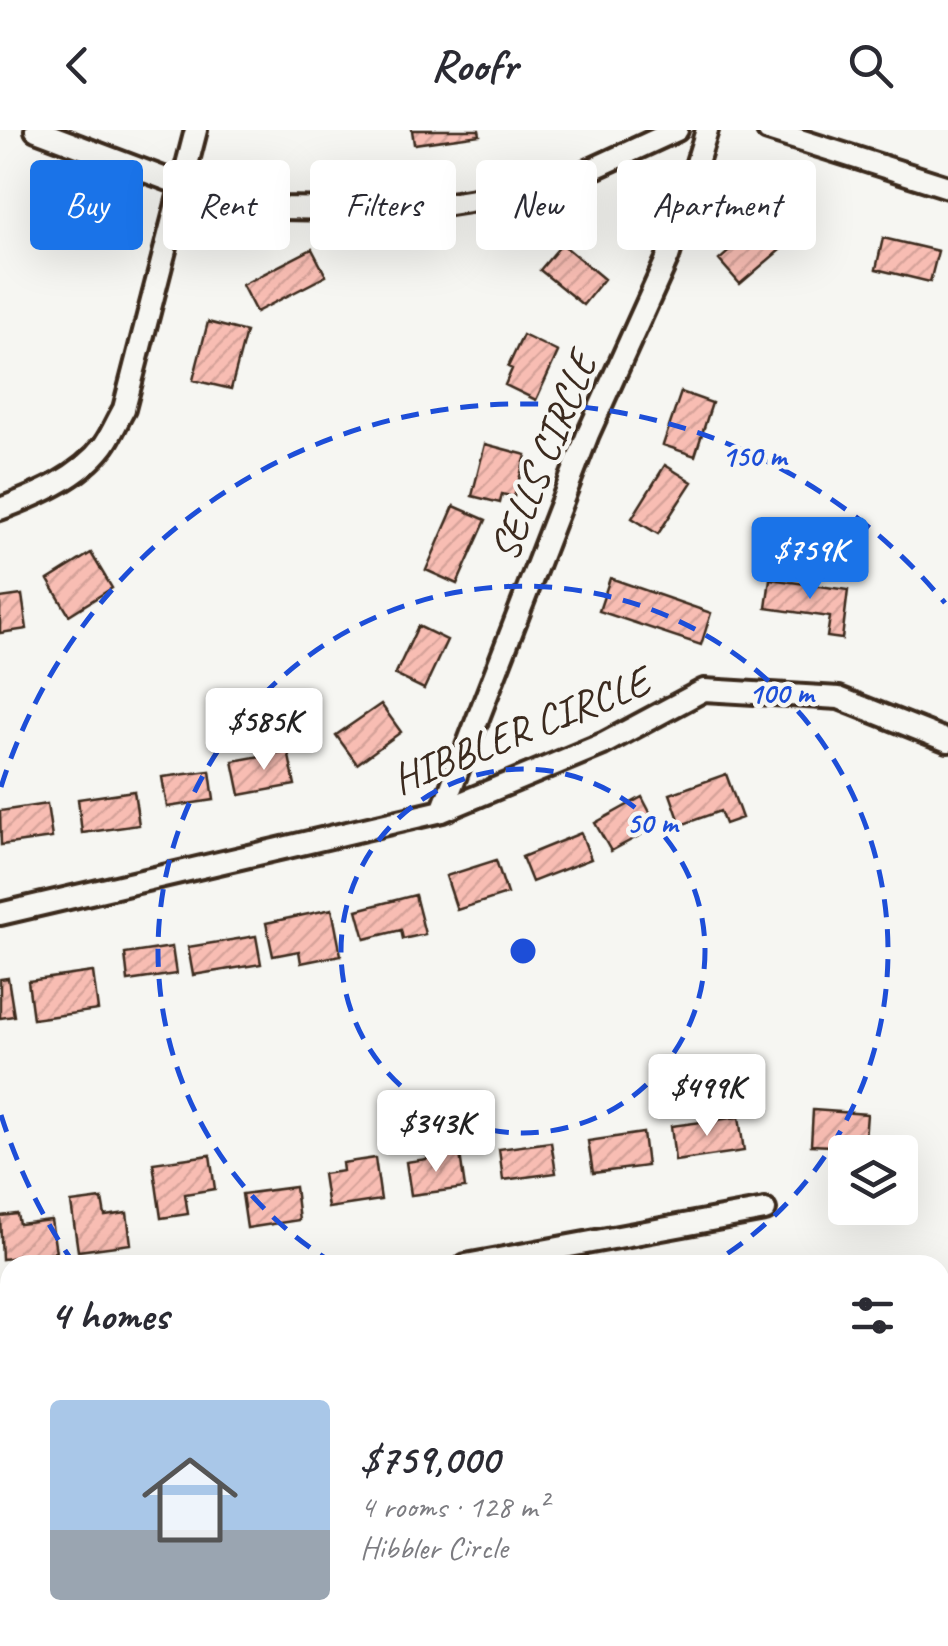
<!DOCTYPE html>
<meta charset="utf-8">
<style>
:root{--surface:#fff;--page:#f7f7f7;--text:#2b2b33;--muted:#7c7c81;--accent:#1a73e8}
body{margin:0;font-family:Caveat,sans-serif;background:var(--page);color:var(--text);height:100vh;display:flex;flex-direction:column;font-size:38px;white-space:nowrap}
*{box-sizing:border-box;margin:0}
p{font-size:32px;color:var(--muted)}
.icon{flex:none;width:55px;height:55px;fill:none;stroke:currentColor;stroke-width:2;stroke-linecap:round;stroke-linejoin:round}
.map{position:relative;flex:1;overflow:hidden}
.details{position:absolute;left:0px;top:1125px;width:950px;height:392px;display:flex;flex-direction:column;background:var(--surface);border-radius:30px 30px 0 0;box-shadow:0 10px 40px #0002}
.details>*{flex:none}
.guide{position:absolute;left:30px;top:30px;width:890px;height:90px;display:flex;gap:20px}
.controls{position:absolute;left:828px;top:1005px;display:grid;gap:20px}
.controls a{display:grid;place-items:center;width:90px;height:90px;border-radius:10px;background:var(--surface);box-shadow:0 10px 40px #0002;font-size:50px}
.price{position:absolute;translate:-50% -85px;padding:0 22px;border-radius:10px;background:#fff;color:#222;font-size:32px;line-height:65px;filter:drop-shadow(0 2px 5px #0008)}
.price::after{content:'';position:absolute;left:50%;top:60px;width:30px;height:22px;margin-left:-15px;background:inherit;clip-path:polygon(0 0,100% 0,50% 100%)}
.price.selected{background:var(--accent);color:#fff}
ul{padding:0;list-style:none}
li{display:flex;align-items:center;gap:30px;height:250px;padding:0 50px}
li span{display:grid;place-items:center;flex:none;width:280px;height:200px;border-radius:10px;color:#555}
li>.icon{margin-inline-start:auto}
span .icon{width:120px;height:120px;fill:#fffc;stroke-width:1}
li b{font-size:42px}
h2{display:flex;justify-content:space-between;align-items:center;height:120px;padding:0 50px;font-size:42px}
.pill{padding:0 35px;border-radius:10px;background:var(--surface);box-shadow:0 10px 40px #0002;font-size:35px;line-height:90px}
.pill.selected{background:var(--accent);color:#fff}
header{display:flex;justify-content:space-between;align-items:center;height:130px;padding:0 50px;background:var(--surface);font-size:45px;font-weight:600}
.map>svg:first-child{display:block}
.building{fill:url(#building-hatch);stroke:#3b2a1e;stroke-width:2.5}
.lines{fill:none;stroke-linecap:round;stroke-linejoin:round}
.street-casing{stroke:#3b2a1e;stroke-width:28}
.street{stroke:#f6f6f2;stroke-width:20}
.ring{fill:none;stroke:#1d4ed8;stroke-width:5;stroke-dasharray:18 12}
.labels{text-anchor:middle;stroke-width:9;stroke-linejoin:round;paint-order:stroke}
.street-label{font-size:42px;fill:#3b2a1e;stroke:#f6f6f2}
.centre{fill:#1d4ed8;stroke:#f6f6f2;stroke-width:5}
.ring-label{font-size:30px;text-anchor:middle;font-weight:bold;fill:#1d4ed8;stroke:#f6f6f2;stroke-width:9;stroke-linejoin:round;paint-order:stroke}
</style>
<header><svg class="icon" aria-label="back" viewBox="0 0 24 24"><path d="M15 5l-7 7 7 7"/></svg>Roofr<svg class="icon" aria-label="search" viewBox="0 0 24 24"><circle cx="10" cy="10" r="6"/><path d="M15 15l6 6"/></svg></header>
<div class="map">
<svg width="948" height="1516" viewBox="0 0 948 1516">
<defs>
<pattern id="building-hatch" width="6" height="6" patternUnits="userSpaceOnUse" patternTransform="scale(2.5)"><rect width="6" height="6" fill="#f8bdb3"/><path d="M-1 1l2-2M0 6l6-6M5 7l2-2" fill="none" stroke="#d6a39a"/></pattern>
</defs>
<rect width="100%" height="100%" fill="#f6f6f2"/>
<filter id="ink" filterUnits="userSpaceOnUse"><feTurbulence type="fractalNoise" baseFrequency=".01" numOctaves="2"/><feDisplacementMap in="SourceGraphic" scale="20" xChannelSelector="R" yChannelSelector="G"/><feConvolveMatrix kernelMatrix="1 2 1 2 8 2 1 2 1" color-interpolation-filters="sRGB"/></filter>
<g filter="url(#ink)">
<!-- building -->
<path class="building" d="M412 0H479L480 5 414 14Z
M786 72 807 97 740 154 719 130Z
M883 108 938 121 930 152 876 139Z
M562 114 604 149 583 175 540 140Z
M312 119 326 146 256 182 242 155Z
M208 192 246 202 231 259 193 250Z
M523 205 558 222 536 270 505 255 512 239 508 237Z
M681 262 712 273 695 326 663 315Z
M485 314 526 325 514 367 502 364 500 373 472 366Z
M665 335 692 352 658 404 632 388Z
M454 376 486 390 457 454 426 440Z
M91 423 112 458 69 485 48 450Z
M610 448 711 483 701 515 599 481Z
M770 449 848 460 842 509 827 507 830 487 766 478Z
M22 465 27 499 0 503V468Z
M418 496 447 510 424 559 395 545Z
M381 574 401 602 357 634 336 605Z
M288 621 295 655 240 665 233 631Z
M210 641 214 670 167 677 162 647Z
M726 644 742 688 725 694 720 681 681 695 670 664Z
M134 661 139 695 82 703 78 669Z
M642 667 657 696 611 721 595 693Z
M47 674 52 708 1 715 0 681Z
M581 703 591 729 532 752 522 727Z
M496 730 507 764 457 780 446 746Z
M415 765 425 804 403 809 401 800 365 809 357 780Z
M332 779 341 825 301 833 299 821 273 826 266 793Z
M256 806 261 834 193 845 188 817Z
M172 817 176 844 128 851 125 824Z
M93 842 98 880 33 889 28 851Z
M8 848 14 886 0 888V849Z
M813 980 867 984 864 1022H845V1044L830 1043 831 1016 811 1015Z
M739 987 744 1021 675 1031 671 996Z
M643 1003 647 1036 593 1043 588 1011Z
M551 1012 556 1043 503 1050 499 1019Z
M460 1024 465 1058 411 1065 406 1032Z
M210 1025 215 1059 185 1064 188 1084 161 1088 153 1033Z
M375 1028 381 1070 328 1078 323 1044 343 1041 342 1033Z
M295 1057 299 1090 247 1098 242 1064Z
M102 1069 105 1086 127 1083 131 1114 78 1121 71 1073Z
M17 1084 19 1094 51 1090 56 1122 2 1129 0 1086Z
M948 1147V1194L940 1200V1152Z
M615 1508H649L650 1516H616Z
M802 1508H840L842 1516H803Z"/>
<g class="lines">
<!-- street casing -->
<g class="street-casing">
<path id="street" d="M36 0 182 55 277 78 412 80 551 58 677 0
M768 0 948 57
M0 379C37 365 79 348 104 315 112 304 117 291 124 279L196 0
M442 681 588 304 668 127 707 0
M0 784 442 681 603 614 704 560 839 568 948 611
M466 1135 765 1080
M0 1205 10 1204
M940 1409 948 1384
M546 1508 549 1516
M922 1508 925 1516"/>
</g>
<!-- street -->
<use href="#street" class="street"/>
</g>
</g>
<!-- distance rings -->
<g class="ring">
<circle cx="523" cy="821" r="182"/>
<path d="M335 1134A365 365 0 1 1 711 1134"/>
<path d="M75 1135A547 547 0 0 1 1 985M1 657A547 547 0 0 1 945 473"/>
</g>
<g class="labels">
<!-- street labels -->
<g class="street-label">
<text transform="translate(542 326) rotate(-68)" y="15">SELLS CIRCLE</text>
<text transform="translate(520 599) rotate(-22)" y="15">HIBBLER CIRCLE</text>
</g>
</g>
<circle cx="523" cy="821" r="15" class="centre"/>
<g class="ring-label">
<text x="754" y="336">150 m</text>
<text x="781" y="573">100 m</text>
<text x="652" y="703">50 m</text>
</g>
</svg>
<div class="controls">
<a><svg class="icon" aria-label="layers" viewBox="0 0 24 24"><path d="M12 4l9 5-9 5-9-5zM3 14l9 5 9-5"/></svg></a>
</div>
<b class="price selected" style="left:810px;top:472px">$759K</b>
<b class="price" style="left:264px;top:643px">$585K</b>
<b class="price" style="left:707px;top:1009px">$499K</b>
<b class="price" style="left:436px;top:1045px">$343K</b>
<div class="guide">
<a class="pill selected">Buy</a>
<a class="pill">Rent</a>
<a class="pill">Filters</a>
<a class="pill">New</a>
<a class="pill">Apartment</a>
</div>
<section class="details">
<h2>4 homes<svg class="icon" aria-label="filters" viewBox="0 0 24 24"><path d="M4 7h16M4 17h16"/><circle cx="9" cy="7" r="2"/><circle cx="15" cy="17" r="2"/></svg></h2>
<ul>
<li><span style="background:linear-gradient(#a9c7e8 65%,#9aa5b1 0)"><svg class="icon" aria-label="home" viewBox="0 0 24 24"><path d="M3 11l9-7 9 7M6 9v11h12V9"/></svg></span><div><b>$759,000</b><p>4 rooms · 128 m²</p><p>Hibbler Circle</p></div></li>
</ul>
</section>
</div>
